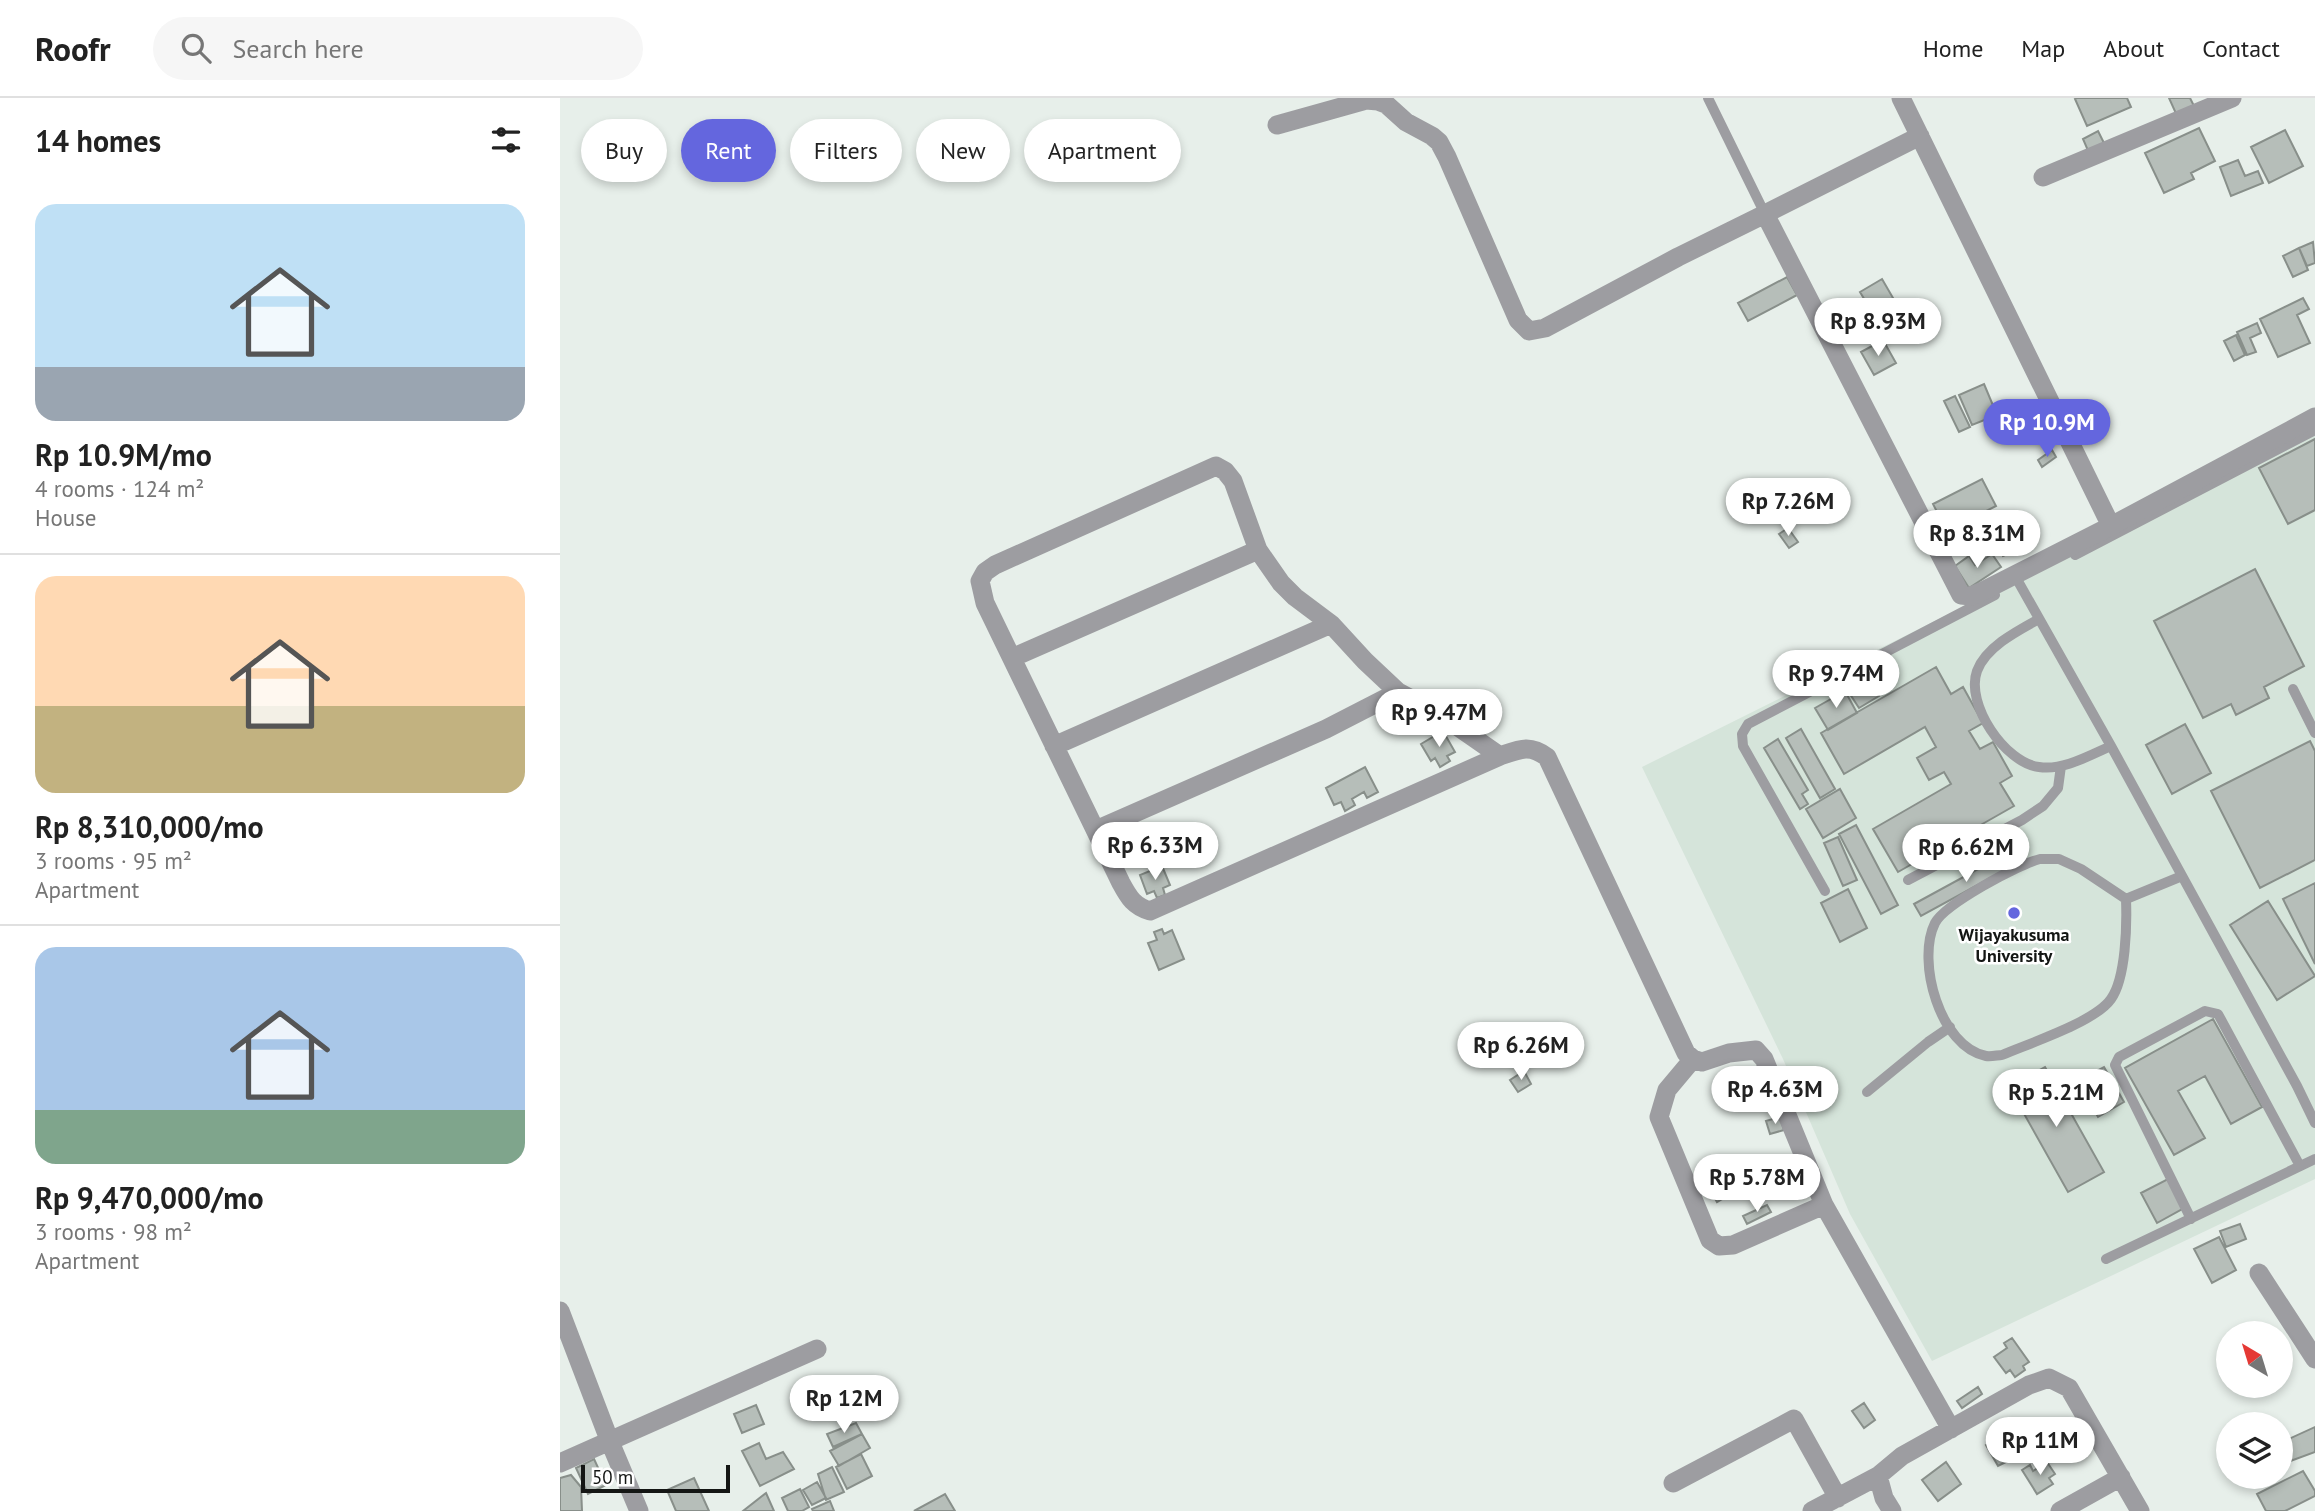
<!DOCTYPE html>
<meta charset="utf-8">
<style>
:root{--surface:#fff;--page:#f6f6f6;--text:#222;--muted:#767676;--line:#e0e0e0;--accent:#6466de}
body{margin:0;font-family:"PT Sans",sans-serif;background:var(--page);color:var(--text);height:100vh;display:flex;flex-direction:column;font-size:26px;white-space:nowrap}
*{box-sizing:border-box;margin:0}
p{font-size:23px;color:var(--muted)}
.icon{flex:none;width:38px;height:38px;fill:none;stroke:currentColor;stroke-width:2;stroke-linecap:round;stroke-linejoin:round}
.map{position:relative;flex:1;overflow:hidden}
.side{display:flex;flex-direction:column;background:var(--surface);width:560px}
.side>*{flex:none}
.banner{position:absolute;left:21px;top:21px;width:665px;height:63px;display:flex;gap:14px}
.needle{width:46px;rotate:322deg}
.buttons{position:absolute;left:1656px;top:1223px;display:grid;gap:14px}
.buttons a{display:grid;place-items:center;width:77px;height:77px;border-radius:50%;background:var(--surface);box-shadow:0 4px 10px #0003;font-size:35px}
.scale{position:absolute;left:21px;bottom:18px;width:149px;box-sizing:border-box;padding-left:7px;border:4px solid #141614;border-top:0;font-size:19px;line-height:24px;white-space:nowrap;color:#141614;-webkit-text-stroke:5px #fff;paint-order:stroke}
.price{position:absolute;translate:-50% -60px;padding:0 16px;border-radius:24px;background:#fff;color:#222;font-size:23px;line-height:46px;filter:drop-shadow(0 2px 4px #0008)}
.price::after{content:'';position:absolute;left:50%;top:42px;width:21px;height:16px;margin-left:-10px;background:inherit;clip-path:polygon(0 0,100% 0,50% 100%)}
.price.current{background:var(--accent);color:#fff}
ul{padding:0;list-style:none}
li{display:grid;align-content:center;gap:14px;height:371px;padding:0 35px}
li+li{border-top:2px solid var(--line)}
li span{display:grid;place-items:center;height:217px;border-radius:21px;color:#555}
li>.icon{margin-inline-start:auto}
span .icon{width:126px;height:126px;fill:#fffc;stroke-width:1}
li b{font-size:30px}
h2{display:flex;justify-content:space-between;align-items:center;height:84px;padding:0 35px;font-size:30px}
.tag{padding:0 24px;border-radius:32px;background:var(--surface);box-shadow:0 4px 10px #0003;font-size:24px;line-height:63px}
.tag.current{background:var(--accent);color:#fff}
header{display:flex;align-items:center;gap:42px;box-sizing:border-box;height:98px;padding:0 35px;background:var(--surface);border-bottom:2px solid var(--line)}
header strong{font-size:33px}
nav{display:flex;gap:38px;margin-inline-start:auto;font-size:24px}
.search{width:490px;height:63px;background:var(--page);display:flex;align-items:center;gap:18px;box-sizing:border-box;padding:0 24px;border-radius:38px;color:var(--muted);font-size:26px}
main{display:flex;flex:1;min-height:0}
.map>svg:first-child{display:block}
.built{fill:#d5e4da}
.building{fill:#b6beb9;stroke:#888f8a;stroke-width:2}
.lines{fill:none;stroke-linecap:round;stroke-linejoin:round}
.service{stroke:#9d9da1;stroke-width:10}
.minor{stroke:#9d9da1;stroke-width:19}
.poi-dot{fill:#6466de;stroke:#fff;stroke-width:2.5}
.labels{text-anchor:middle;stroke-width:5;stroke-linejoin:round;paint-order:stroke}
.poi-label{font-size:18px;font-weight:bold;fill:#141614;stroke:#fff}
</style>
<header>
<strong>Roofr</strong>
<div class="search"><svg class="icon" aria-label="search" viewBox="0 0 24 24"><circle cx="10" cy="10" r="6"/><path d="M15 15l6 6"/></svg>Search here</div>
<nav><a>Home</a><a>Map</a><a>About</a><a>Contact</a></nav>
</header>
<main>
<section class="side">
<h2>14 homes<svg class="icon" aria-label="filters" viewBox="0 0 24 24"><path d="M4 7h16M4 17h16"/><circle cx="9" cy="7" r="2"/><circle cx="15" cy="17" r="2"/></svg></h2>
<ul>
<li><span style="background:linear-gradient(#bfe0f5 75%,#9aa5b1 0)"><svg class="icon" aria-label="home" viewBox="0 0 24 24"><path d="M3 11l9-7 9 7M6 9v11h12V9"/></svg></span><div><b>Rp 10.9M/mo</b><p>4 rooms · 124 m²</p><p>House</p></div></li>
<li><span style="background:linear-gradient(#ffd9b3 60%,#c2b280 0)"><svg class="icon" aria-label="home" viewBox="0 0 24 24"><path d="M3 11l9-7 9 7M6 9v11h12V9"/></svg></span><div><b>Rp 8,310,000/mo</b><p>3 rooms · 95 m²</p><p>Apartment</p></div></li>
<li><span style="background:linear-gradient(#a9c7e8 75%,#7fa58c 0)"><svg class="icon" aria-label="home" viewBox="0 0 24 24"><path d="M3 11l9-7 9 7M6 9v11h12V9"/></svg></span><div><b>Rp 9,470,000/mo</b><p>3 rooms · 98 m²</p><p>Apartment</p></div></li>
</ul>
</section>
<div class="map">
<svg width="1755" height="1413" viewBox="0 0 1755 1413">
<rect width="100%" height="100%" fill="#e7efea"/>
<!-- built -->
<path class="built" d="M1755 328V1081L1372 1263 1290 1116 1223 961 1082 669 1495 463Z"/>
<!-- building -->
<path class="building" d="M1517 0H1567L1571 9 1527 28 1515 1Z
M1609 0H1630L1636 12 1618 20Z
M1639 30 1655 63 1631 75 1634 81 1604 95 1585 55Z
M1725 32 1743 68 1709 85 1691 49Z
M1538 33 1545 47 1529 55 1523 41Z
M1678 62 1685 78 1698 73 1703 85 1671 98 1660 69Z
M1753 144 1755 165 1747 168 1739 150Z
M1739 150 1748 172 1733 179 1723 158Z
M1227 179 1237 197 1188 223 1178 205Z
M1322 181 1340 212 1318 224 1300 194Z
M1743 200 1749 211 1737 217 1750 245 1718 259 1700 221Z
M1697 225 1701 235 1690 240 1696 254 1687 257 1677 234Z
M1676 237 1685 257 1674 263 1664 243Z
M1323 242 1336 265 1314 277 1301 254Z
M1424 286 1437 317 1412 327 1399 297Z
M1395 298 1410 329 1399 334 1384 303Z
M1755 341V412L1728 426 1699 370Z
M1492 352 1496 359 1482 369 1478 362Z
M1422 381 1436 408 1387 433 1373 406Z
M1444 418 1459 451 1443 458 1428 426Z
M1228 430 1238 444 1229 450 1219 436Z
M1432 456 1441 469 1409 490 1395 468 1409 458 1415 467Z
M1695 471 1744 568 1704 589 1709 600 1676 617 1671 606 1643 620 1594 523Z
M1376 569 1391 596 1403 589 1423 625 1409 633 1420 651 1433 644 1452 678 1440 685 1454 708 1338 774 1313 731 1391 686 1384 674 1369 682 1357 660 1376 649 1365 629 1284 676 1261 635Z
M1309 581 1319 598 1299 610 1288 593Z
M1285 593 1297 615 1268 632 1255 610Z
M1625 626 1651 675 1612 696 1586 647Z
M1241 631 1275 691 1260 700 1226 640Z
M883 633 895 654 887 658 890 663 880 669 875 660 871 663 861 646Z
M1218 641 1248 692 1242 696 1248 706 1240 711 1204 650Z
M1750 643 1755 653V762L1700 790 1651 693Z
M805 669 818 694 807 700 804 694 792 701 795 707 785 713 781 704 774 707 766 690Z
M1280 691 1296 720 1263 740 1246 711Z
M1296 727 1338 807 1321 816 1279 736Z
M1278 739 1297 782 1283 788 1264 745Z
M1451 753 1458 765 1361 818 1354 806Z
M602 768 610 787 603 790 605 797 597 800 594 793 587 796 580 777Z
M1755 785V866L1723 801Z
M1288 791 1307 830 1280 844 1261 805Z
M1708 803 1755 878 1717 902 1670 827Z
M602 831 604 836 612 832 624 861 599 872 588 845 597 842 594 834Z
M1653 921 1702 1009 1671 1026 1645 978 1618 993 1645 1040 1614 1057 1565 970Z
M1485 969 1544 1074 1508 1094 1449 989Z
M1544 969 1564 1004 1538 1019 1518 983Z
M964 973 971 986 958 994 950 982Z
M1220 1019 1224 1032 1210 1036 1206 1023Z
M1173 1069 1184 1088 1157 1104 1146 1084Z
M1608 1081 1624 1110 1597 1125 1581 1095Z
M1207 1107 1211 1114 1187 1126 1183 1118Z
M1680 1126 1686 1141 1666 1149 1660 1133Z
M1659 1139 1676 1172 1652 1185 1634 1151Z
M1452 1240 1469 1264 1463 1268 1465 1272 1455 1279 1450 1272 1446 1275 1434 1259 1447 1250 1444 1245Z
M1418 1289 1422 1296 1402 1310 1397 1303Z
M1304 1305 1315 1322 1304 1330 1292 1313Z
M196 1307 204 1326 182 1335 174 1316Z
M1462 1321 1465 1327 1470 1324 1479 1340 1468 1346 1471 1351 1461 1357 1458 1352 1446 1358 1448 1363 1438 1368 1426 1347 1431 1344 1428 1339 1440 1333 1442 1337 1454 1331 1452 1327Z
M296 1325 302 1336 273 1349 267 1336Z
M1755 1329V1354L1725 1365 1720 1361V1345Z
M302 1336 310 1350 279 1368 270 1353Z
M199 1345 206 1361 223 1354 234 1371 200 1388 182 1353Z
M301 1356 312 1378 287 1391 276 1369Z
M34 1361 46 1387 28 1396 16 1370Z
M1386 1364 1401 1386 1378 1403 1362 1382Z
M1487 1364 1495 1376 1489 1380 1493 1386 1477 1396 1462 1372 1470 1367 1473 1373Z
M272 1369 284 1394 266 1402 258 1376Z
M1743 1373 1755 1393V1398L1725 1413H1706L1697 1396Z
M11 1377 21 1389 22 1413H0V1380Z
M134 1380 149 1413H116L107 1392Z
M257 1384 266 1400 252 1407 243 1392Z
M240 1391 249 1409 242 1413H228L222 1400Z
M206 1395 214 1413H183Z
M385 1396 395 1413H354Z
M270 1403 274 1413H253L252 1411Z"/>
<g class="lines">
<!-- service -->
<path class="service" d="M1148 0 1205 116
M1515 457 1755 332
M1459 485 1551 648 1737 988 1755 1025
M1479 521C1457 533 1426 549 1417 573 1405 606 1445 665 1479 669 1503 673 1530 657 1551 648
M1733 591 1755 635
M1480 761H1499L1521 771 1566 801C1567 827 1566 880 1551 901 1535 924 1470 945 1442 957 1438 957 1431 959 1426 958 1380 949 1356 863 1375 825 1385 806 1459 766 1480 761Z
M1348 782 1462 722 1483 708 1498 690 1501 668
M1265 793 1183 648 1182 636 1188 626 1435 497
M1566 801 1622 778
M1307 994 1368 944 1390 929
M1631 1121 1555 967 1559 959 1645 913 1658 916 1740 1068
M1546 1161 1755 1061"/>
<!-- minor -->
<path class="minor" d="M1341 0 1551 428
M717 27 806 2 818 3 826 6 846 24 872 38 879 44 887 59 958 222 969 233 985 230 1118 159 1205 116
M1360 38 1205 116 1401 497 1411 498 1423 493 1551 428 1755 319
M1483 79 1672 0
M452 560 698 452
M494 648 771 526
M940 658 881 617 838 594 805 563 771 526 735 499 721 485 698 452 673 383 665 373 656 368 435 467 425 474 420 483 425 505 561 785C569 800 574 808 590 813L940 658C960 651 970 646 987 659L1126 955 1133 961 1142 964 1169 955 1196 952 1204 961 1264 1107 1391 1331
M536 732 766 631 838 594
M1133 961 1107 992 1099 1019 1150 1142 1159 1148 1173 1147 1264 1107
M1699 1175 1755 1261
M0 1213 50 1344 79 1413
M0 1365 257 1251
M1113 1385 1234 1321 1278 1400
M1252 1413 1318 1378
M1332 1413 1324 1400 1318 1378 1342 1358 1469 1287 1489 1280 1509 1290 1580 1413
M1500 1413 1561 1379"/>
</g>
<!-- markers -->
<circle class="poi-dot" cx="1454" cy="815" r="7"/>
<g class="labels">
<!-- poi labels -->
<g class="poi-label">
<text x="1454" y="843">Wijayakusuma<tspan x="1454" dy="21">University</tspan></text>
</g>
</g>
</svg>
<div class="buttons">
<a><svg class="needle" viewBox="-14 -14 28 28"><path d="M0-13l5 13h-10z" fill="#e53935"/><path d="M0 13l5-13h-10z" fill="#767676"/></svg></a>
<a><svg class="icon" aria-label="layers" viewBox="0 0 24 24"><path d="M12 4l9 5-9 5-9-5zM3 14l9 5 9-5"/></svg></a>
</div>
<div class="scale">50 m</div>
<b class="price" style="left:1318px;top:260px">Rp 8.93M</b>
<b class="price current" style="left:1487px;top:361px">Rp 10.9M</b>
<b class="price" style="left:1228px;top:440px">Rp 7.26M</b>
<b class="price" style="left:1417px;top:472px">Rp 8.31M</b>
<b class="price" style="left:1276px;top:612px">Rp 9.74M</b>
<b class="price" style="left:879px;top:651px">Rp 9.47M</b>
<b class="price" style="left:595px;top:784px">Rp 6.33M</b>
<b class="price" style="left:1406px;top:786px">Rp 6.62M</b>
<b class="price" style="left:961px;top:984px">Rp 6.26M</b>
<b class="price" style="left:1215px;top:1028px">Rp 4.63M</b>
<b class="price" style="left:1496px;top:1031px">Rp 5.21M</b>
<b class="price" style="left:1197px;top:1116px">Rp 5.78M</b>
<b class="price" style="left:284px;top:1337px">Rp 12M</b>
<b class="price" style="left:1480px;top:1379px">Rp 11M</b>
<div class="banner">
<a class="tag">Buy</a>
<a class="tag current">Rent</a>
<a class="tag">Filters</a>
<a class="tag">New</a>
<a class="tag">Apartment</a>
</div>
</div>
</main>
